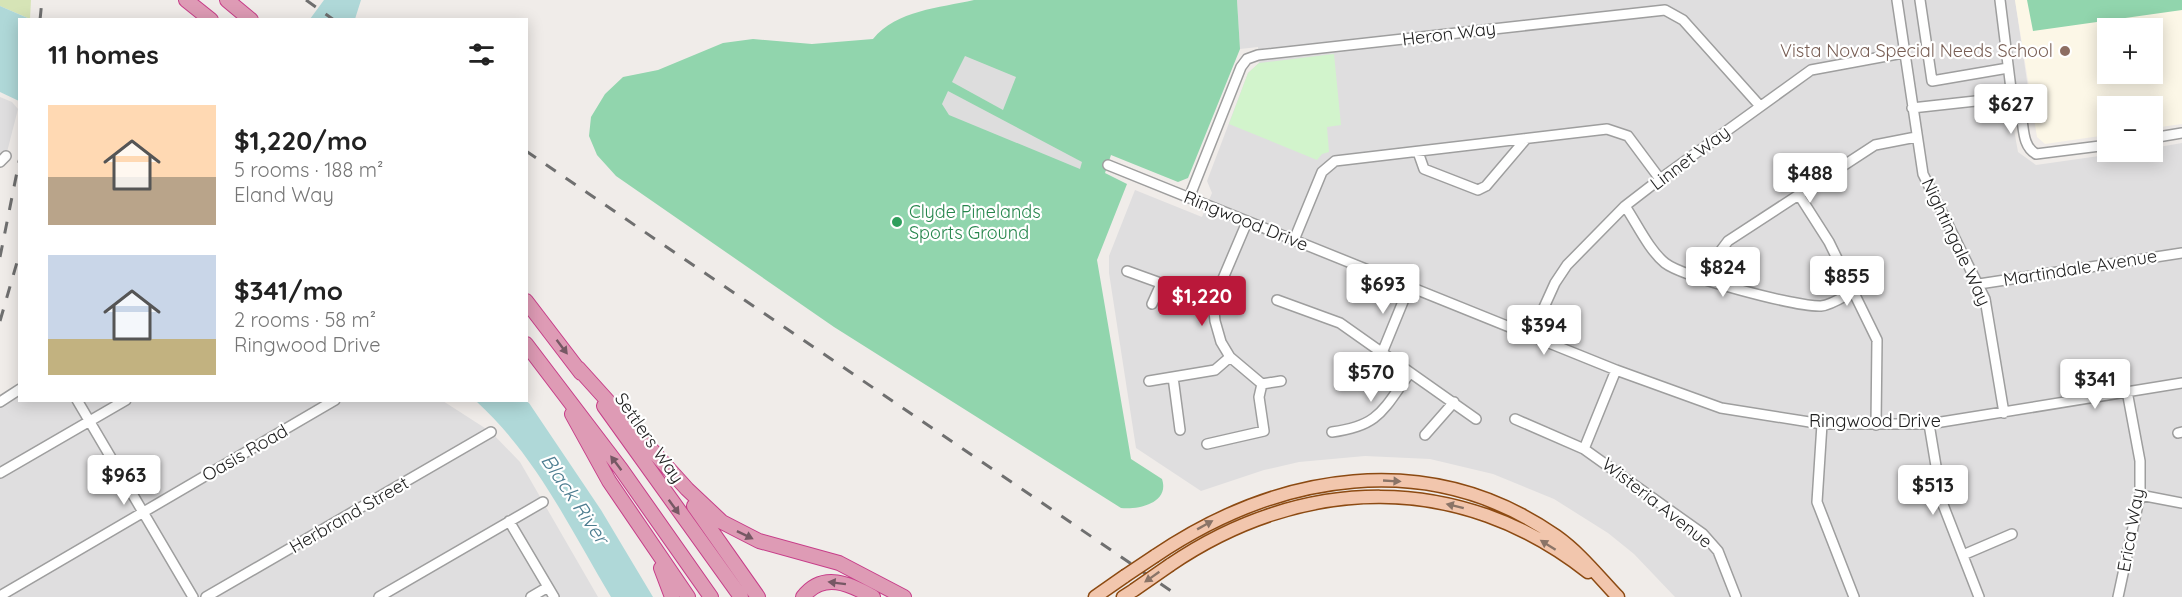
<!DOCTYPE html>
<meta charset="utf-8">
<style>
:root{--surface:#fff;--page:#f6f6f6;--text:#222;--muted:#767676;--accent:#ba183a}
body{margin:0;font-family:Quicksand,sans-serif;background:var(--page);color:var(--text);height:100vh;display:flex;flex-direction:column;font-size:22px;white-space:nowrap}
*{box-sizing:border-box;margin:0}
p{font-size:20px;color:var(--muted)}
.icon{flex:none;width:33px;height:33px;fill:none;stroke:currentColor;stroke-width:2;stroke-linecap:round;stroke-linejoin:round}
.map{position:relative;flex:1;overflow:hidden}
.drawer{position:absolute;left:18px;top:18px;width:510px;height:384px;display:flex;flex-direction:column;background:var(--surface);border-radius:0px;box-shadow:0 3px 15px #0003}
.drawer>*{flex:none}
.buttons{position:absolute;left:2097px;top:18px;display:grid;gap:12px}
.buttons a{display:grid;place-items:center;width:66px;height:66px;border-radius:0px;background:var(--surface);box-shadow:0 3px 15px #0003;font-size:30px}
.price{position:absolute;translate:-50% -51px;padding:0 14px;border-radius:6px;background:#fff;color:#222;font-size:20px;line-height:39px;filter:drop-shadow(0 2px 3px #0008)}
.price::after{content:'';position:absolute;left:50%;top:36px;width:18px;height:14px;margin-left:-9px;background:inherit;clip-path:polygon(0 0,100% 0,50% 100%)}
.price.selected{background:var(--accent);color:#fff}
ul{padding:0;list-style:none}
li{display:flex;align-items:center;gap:18px;height:150px;padding:0 30px}
li span{display:grid;place-items:center;flex:none;width:168px;height:120px;border-radius:0px;color:#555}
li>.icon{margin-inline-start:auto}
span .icon{width:72px;height:72px;fill:#fffc;stroke-width:1}
li b{font-size:26px}
h2{display:flex;justify-content:space-between;align-items:center;height:72px;padding:0 30px;font-size:26px}
.map>svg:first-child{display:block}
.residential{fill:#dfdedf}
.education{fill:#fcf7e7;fill-rule:evenodd}
.grass{fill:#d6e4b6}
.park{fill:#d2f4cc}
.pitch{fill:#91d5ad}
.parking{fill:#ddd}
.water{fill:#afd8d8}
.lines{fill:none;stroke-linecap:round;stroke-linejoin:round}
.minor-casing{stroke:#9e9e9e;stroke-width:12}
.major-casing{stroke:#8c4a12;stroke-width:15}
.highway-casing{stroke:#c73d89;stroke-width:16}
.minor{stroke:#fff;stroke-width:9}
.major{stroke:#f2c6ad;stroke-width:12}
.highway{stroke:#de9bb5;stroke-width:14}
.rail{stroke:#6f6f6f;stroke-width:3;stroke-dasharray:12 12;stroke-linecap:butt}
.major-bridge-casing{stroke:#8c4a12;stroke-width:15;stroke-linecap:butt}
.major-bridge{stroke:#f2c6ad;stroke-width:12}
.oneway{fill:#765864}
.oneway2{fill:#8a7467}
.education-dot{fill:#8d6e63;stroke:#fff;stroke-width:2}
.leisure-dot{fill:#2e9e5b;stroke:#fff;stroke-width:2}
.labels{text-anchor:middle;stroke-width:4.5;stroke-linejoin:round;paint-order:stroke}
.street-label{font-size:18px;fill:#212121;stroke:#fff}
.education-label{font-size:18px;fill:#785e54;stroke:#fff;text-anchor:end}
.leisure-label{font-size:18px;fill:#27864d;stroke:#fff;text-anchor:start}
.water-label{font-size:20px;font-style:italic;fill:#4d7d90;stroke:#fff}
</style>
<div class="map">
<svg width="2182" height="597" viewBox="0 0 2182 597">
<rect width="100%" height="100%" fill="#f0ece9"/>
<!-- residential -->
<path class="residential" d="M1237 0H2015L2032 115 2012 119 2018 152 2036 165 2127 152H2152L2153 148 2182 143V597H1675L1634 554 1608 533 1554 499 1493 474 1430 459 1365 456 1299 462 1264 470 1201 491 1136 448 1109 273V256L1135 190 1202 217 1212 193 1207 181 1248 73 1259 63 1258 47 1240 49Z
M0 97 12 102 18 109 6 156 0 162Z
M19 389 20 400 443 401 491 432 520 462 598 597H0V402Z"/>
<!-- education -->
<path class="education" d="M2015 0H2182V124L2153 128 2152 106H2108L2107 135 2045 144 2037 137ZM2108 28H2152V74H2108Z"/>
<!-- grass -->
<path class="grass" d="M0 0H31L30 19 0 6Z"/>
<!-- park -->
<path class="park" d="M1334 54 1341 125 1327 127 1329 152 1322 154 1317 160 1229 124 1248 73 1259 63Z"/>
<!-- pitch -->
<path class="pitch" d="M974 0H1237L1240 49 1188 178 1178 182 1111 155 1105 173 1127 184 1097 260 1131 459 1162 479C1170 503 1138 510 1121 508L834 327 616 176 597 155 589 136 591 117 605 94 623 77 658 70 723 43 753 39 812 44 873 39C897 10 939 8 974 0Z
M2027 0H2182V10L2033 31Z"/>
<!-- parking -->
<path class="parking" d="M965 56 1016 77 1003 110 952 82Z
M948 91 1082 162 1080 169 949 115 942 104Z"/>
<!-- water -->
<path class="water" d="M324 0H361L355 19H310Z
M0 6 30 19 20 20 19 101 0 92Z
M476 401H526L529 403 601 510 653 597H611C569 527 537 457 476 401Z"/>
<g class="lines">
<!-- minor casing -->
<g class="minor-casing">
<path id="minor" d="M1897 0 1923 174 1985 299 2004 413
M1920 0 1932 81 2008 68
M2000 0 2012 97
M1912 108 2012 97C2029 112 2016 142 2036 154L2108 145
M2152 138 2182 133
M1418 152 1424 169 1478 190 1486 186 1526 139
M0 162 6 156
M1108 165 1616 370 1721 408 1822 424H1929L2182 383
M1799 195 1829 242 1877 340 1876 425
M1189 198 1241 67 1247 59 1258 55 1665 10 1683 20 1760 106
M1625 206C1637 224 1649 250 1665 263 1683 277 1797 307 1821 306 1832 305 1844 296 1854 291
M1247 222 1213 302 1215 321 1221 342 1230 357 1262 384 1281 381
M1294 240 1322 172 1335 161 1607 129 1628 136 1660 179
M1127 271 1213 302
M1710 279 1719 253 1728 241 1875 145 1916 137
M1979 284 2182 253
M1277 300 1340 323 1476 419
M1152 304 1161 284
M1531 336 1555 283 1567 265 1625 206 1660 179 1811 70 1903 53
M1382 353 1409 287
M1173 377 1180 430
M1149 381 1215 370 1230 357
M77 400 193 597
M0 402 20 389
M1515 419 1584 449 1703 534 1718 551 1736 597
M1822 424 1817 502 1854 597
M1929 424 1942 502 1979 597
M1332 432C1379 426 1383 410 1409 374
M2178 433 2182 432
M1425 435 1454 402
M1207 444 1264 431 1259 397 1262 384
M1584 449 1616 370
M0 473 126 400
M2140 495 2182 503
M509 521 554 597
M1963 555 2012 534
M0 596 335 400
M206 597 491 432
M379 597 543 502
M531 597 548 587
M2118 597 2140 495V461L2127 391"/>
</g>
<!-- major casing -->
<g class="major-casing">
<path id="major" d="M1155 556C1278 473 1428 447 1556 536 1580 553 1598 576 1618 597
M1170 565C1302 475 1460 471 1588 572
M1095 597 1125 576
M1123 597 1134 590"/>
</g>
<!-- highway casing -->
<g class="highway-casing">
<path id="highway" d="M186 0 211 20
M227 0 251 20
M526 301 581 373
M526 344 621 469 711 597
M578 368 687 489 722 522 759 541 839 563 904 597
M604 406 741 597
M572 414 609 481 688 597
M694 506 758 597
M661 568 672 597
M803 597C823 571 850 584 873 597"/>
</g>
<!-- minor -->
<use href="#minor" class="minor"/>
<!-- major -->
<use href="#major" class="major"/>
<!-- highway -->
<use href="#highway" class="highway"/>
<!-- rail -->
<path class="rail" d="M306 0 334 20
M40 20 42 0
M526 151 1180 597
M0 257 20 157
M0 321 20 252"/>
<!-- major-bridge casing -->
<g class="major-bridge-casing">
<path id="major-bridge" d="M1125 576 1155 556
M1134 590 1170 565"/>
</g>
<!-- major-bridge -->
<use href="#major-bridge" class="major-bridge"/>
</g>
<!-- one-way arrows -->
<defs><path id="oneway-solid" d="M-6-.8H1V-3.2L6.5 0L1 3.2V.8H-6Z" transform="scale(1.5)"/></defs>
<g class="oneway">
<use href="#oneway-solid" transform="translate(562 347) rotate(53)"/>
<use href="#oneway-solid" transform="translate(616 463) rotate(-127)"/>
<use href="#oneway-solid" transform="translate(674 507) rotate(54)"/>
<use href="#oneway-solid" transform="translate(745 535) rotate(26)"/>
<use href="#oneway-solid" transform="translate(837 583) rotate(-173)"/>
</g>
<g class="oneway2">
<use href="#oneway-solid" transform="translate(1392 481) rotate(3)"/>
<use href="#oneway-solid" transform="translate(1455 506) rotate(-166)"/>
<use href="#oneway-solid" transform="translate(1205 525) rotate(-29)"/>
<use href="#oneway-solid" transform="translate(1548 545) rotate(-148)"/>
<use href="#oneway-solid" transform="translate(1152 577) rotate(145)"/>
</g>
<!-- markers -->
<circle class="education-dot" cx="2065" cy="51" r="6"/>
<circle class="leisure-dot" cx="897" cy="222" r="6"/>
<g class="labels">
<!-- street labels -->
<g class="street-label">
<text transform="translate(1449 34) rotate(-7)" y="6">Heron Way</text>
<text transform="translate(1690 158) rotate(-37)" y="6">Linnet Way</text>
<text transform="translate(1246 221) rotate(22)" y="6">Ringwood Drive</text>
<text transform="translate(1956 242) rotate(65)" y="6">Nightingale Way</text>
<text transform="translate(2080 268) rotate(-9)" y="6">Martindale Avenue</text>
<text x="1875" y="427">Ringwood Drive</text>
<text transform="translate(649 438) rotate(55)" y="6">Settlers Way</text>
<text transform="translate(245 453) rotate(-30)" y="6">Oasis Road</text>
<text transform="translate(1657 503) rotate(38)" y="6">Wisteria Avenue</text>
<text transform="translate(349 515) rotate(-30)" y="6">Herbrand Street</text>
<text transform="translate(2131 530) rotate(-80)" y="6">Erica Way</text>
</g>
<!-- education labels -->
<g class="education-label">
<text x="2053" y="57">Vista Nova Special Needs School</text>
</g>
<!-- leisure labels -->
<g class="leisure-label">
<text x="909" y="218">Clyde Pinelands<tspan x="909" dy="21">Sports Ground</tspan></text>
</g>
<!-- water labels -->
<g class="water-label">
<text transform="translate(575 499) rotate(56)" y="7">Black River</text>
</g>
</g>
</svg>
<div class="buttons">
<a>+</a>
<a>−</a>
</div>
<b class="price" style="left:2011px;top:135px">$627</b>
<b class="price" style="left:1810px;top:204px">$488</b>
<b class="price" style="left:1723px;top:298px">$824</b>
<b class="price" style="left:1847px;top:307px">$855</b>
<b class="price" style="left:1383px;top:315px">$693</b>
<b class="price selected" style="left:1202px;top:327px">$1,220</b>
<b class="price" style="left:1544px;top:356px">$394</b>
<b class="price" style="left:1371px;top:403px">$570</b>
<b class="price" style="left:2095px;top:410px">$341</b>
<b class="price" style="left:124px;top:506px">$963</b>
<b class="price" style="left:1933px;top:516px">$513</b>
<section class="drawer">
<h2>11 homes<svg class="icon" aria-label="filters" viewBox="0 0 24 24"><path d="M4 7h16M4 17h16"/><circle cx="9" cy="7" r="2"/><circle cx="15" cy="17" r="2"/></svg></h2>
<ul>
<li><span style="background:linear-gradient(#ffd9b3 60%,#b9a48a 0)"><svg class="icon" aria-label="home" viewBox="0 0 24 24"><path d="M3 11l9-7 9 7M6 9v11h12V9"/></svg></span><div><b>$1,220/mo</b><p>5 rooms · 188 m²</p><p>Eland Way</p></div></li>
<li><span style="background:linear-gradient(#c9d6e8 70%,#c2b280 0)"><svg class="icon" aria-label="home" viewBox="0 0 24 24"><path d="M3 11l9-7 9 7M6 9v11h12V9"/></svg></span><div><b>$341/mo</b><p>2 rooms · 58 m²</p><p>Ringwood Drive</p></div></li>
</ul>
</section>
</div>
